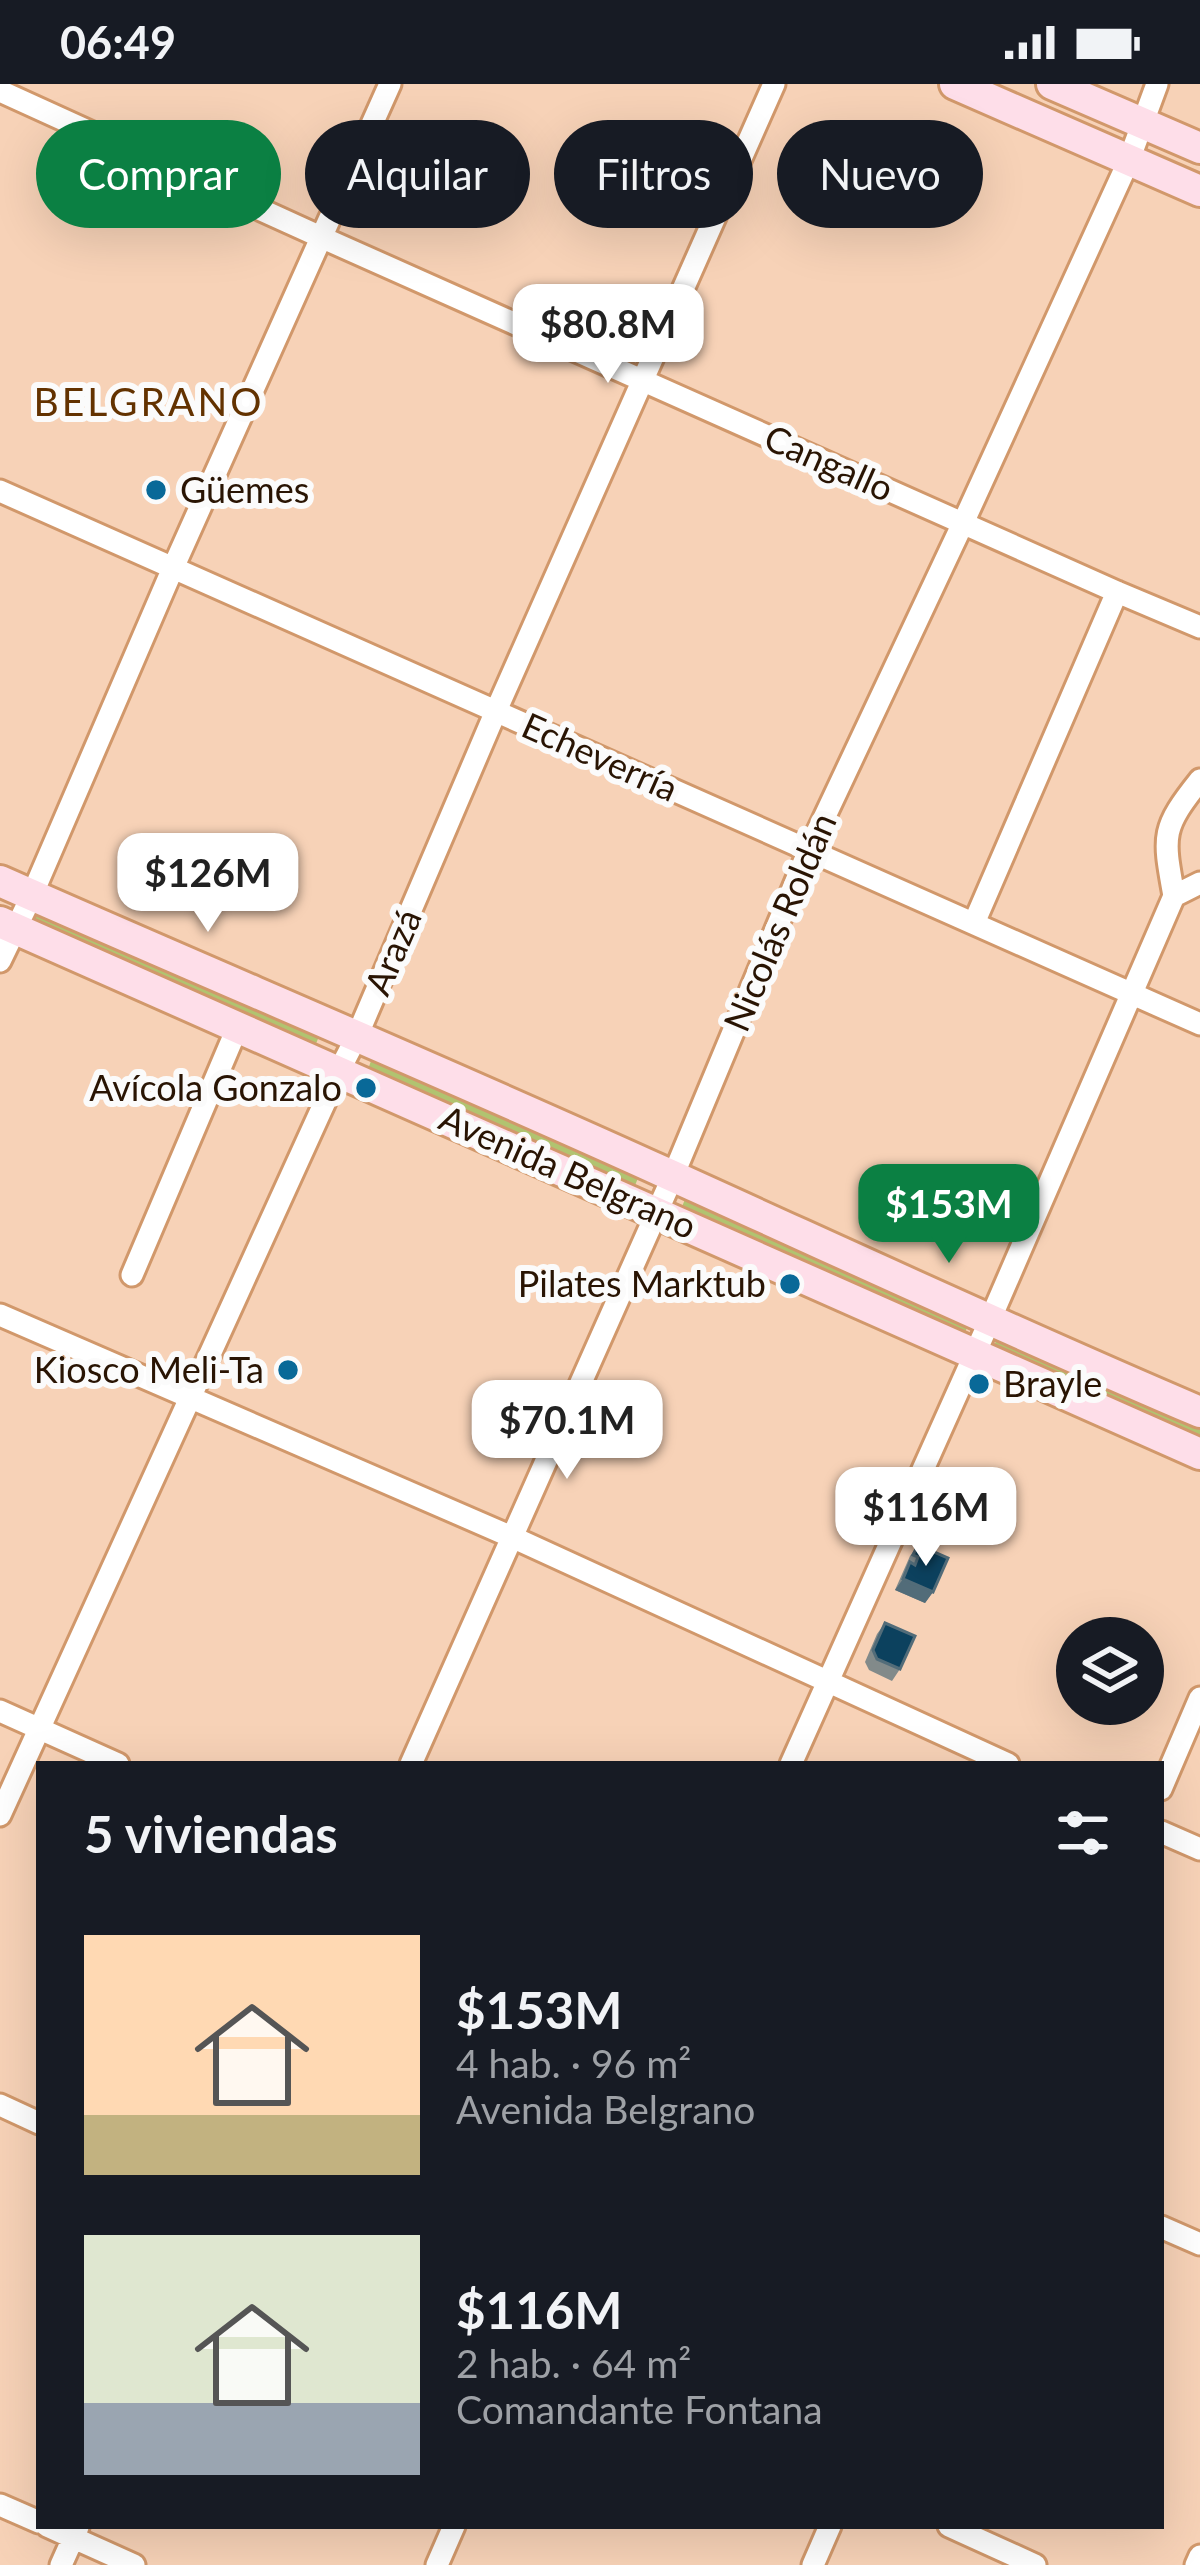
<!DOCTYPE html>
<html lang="es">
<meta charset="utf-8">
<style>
:root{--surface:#171b24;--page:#242831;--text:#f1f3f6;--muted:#9ea1a6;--accent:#0b8043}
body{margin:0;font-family:Lato,sans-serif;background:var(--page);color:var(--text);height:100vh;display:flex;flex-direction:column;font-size:45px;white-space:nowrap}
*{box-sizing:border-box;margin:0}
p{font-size:39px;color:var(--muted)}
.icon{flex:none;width:66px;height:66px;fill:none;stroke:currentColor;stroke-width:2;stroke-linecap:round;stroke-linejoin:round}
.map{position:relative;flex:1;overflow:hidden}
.details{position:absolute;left:36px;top:1677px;width:1128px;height:768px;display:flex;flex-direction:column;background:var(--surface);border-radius:0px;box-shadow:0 12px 48px #0002}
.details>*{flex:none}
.top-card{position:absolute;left:36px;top:36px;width:1128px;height:108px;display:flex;gap:24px}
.fabs{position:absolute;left:1056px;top:1533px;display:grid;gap:24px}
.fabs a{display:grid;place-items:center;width:108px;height:108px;border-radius:50%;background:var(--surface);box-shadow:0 12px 48px #0002;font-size:60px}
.price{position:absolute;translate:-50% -102px;padding:0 27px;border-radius:24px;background:#fff;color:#222;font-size:39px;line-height:78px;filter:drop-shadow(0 3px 6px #0008)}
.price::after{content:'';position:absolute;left:50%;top:72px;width:36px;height:27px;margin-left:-18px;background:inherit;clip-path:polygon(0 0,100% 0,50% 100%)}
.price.current{background:var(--accent);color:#fff}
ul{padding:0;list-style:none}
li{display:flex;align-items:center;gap:36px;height:300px;padding:0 48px}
li span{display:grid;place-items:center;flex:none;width:336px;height:240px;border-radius:0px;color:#555}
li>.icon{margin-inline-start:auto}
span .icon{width:144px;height:144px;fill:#fffc;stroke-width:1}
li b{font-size:51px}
h2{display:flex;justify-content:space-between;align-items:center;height:144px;padding:0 48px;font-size:51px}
.pill{padding:0 42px;border-radius:54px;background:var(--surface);box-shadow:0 12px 48px #0002;font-size:42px;line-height:108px}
.pill.current{background:var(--accent);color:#fff}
.status{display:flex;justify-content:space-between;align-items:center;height:84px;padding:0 60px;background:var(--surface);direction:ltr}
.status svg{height:33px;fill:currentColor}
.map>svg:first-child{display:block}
.green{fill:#b1c370}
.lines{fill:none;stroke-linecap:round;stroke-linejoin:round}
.street-casing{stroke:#d1986b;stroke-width:27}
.secondary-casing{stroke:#d1986b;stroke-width:36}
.street{stroke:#fff;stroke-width:21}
.secondary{stroke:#fedee9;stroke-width:30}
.wall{fill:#828a8a}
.shaded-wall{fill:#526c79}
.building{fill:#0c415e;stroke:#526c79;stroke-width:3}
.poi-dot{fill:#096998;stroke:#fbfbfb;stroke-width:4.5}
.labels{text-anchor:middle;stroke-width:12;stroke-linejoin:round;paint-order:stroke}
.street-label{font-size:36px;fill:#291403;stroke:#fbfbfb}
.poi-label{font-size:36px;fill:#291403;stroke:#fbfbfb;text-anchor:end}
.neighbourhood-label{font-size:39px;letter-spacing:3px;fill:#633200;stroke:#fbfbfb}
</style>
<div class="status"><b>06:49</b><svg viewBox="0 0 49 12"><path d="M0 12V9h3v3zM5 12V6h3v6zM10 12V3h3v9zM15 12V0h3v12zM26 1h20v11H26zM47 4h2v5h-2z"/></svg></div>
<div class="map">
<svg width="1200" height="2481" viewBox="0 0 1200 2481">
<rect width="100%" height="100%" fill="#f7d2b7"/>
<!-- green -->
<path class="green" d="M37 825 320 950 315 962 32 837Z
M371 977 638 1094 632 1109 366 991Z
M686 1113 969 1238 965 1249 681 1125Z
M999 1250 1200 1338V1358L992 1266Z"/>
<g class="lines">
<!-- street casing -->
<g class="street-casing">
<path id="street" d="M0 7 323 154 1117 508 1200 543
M0 407 1200 940
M1174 812 1200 799
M974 839 1117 508
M0 877 32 811 173 484 390 0
M132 1191 238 942
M0 1231 512 1453 1008 1680
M0 1627 118 1680
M411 1680 673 1092 809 766 963 439 1129 76 1157 0
M791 1680 990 1236 1174 812C1163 751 1161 745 1200 696
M1161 1705 1200 1614
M0 1731 339 987 357 952 496 627 774 0
M1161 1748 1200 1765
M0 2021 39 2039
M1161 2143 1200 2160
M0 2421 39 2438
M47 2442 134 2481
M949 2442 1035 2481
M61 2481 78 2443
M437 2481 454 2442
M813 2481 830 2442
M1196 2481 1200 2472"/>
</g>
<!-- secondary casing -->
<g class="secondary-casing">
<path id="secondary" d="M955 0 1200 107
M1052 0 1200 64
M0 797C222 895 446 989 668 1090 845 1170 1021 1252 1200 1328
M0 838 1200 1370"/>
</g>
<!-- street -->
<use href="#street" class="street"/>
<!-- secondary -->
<use href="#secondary" class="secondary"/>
</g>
<!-- wall -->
<path class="wall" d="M918 1461 933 1508 925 1519 895 1506 910 1472Z
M885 1539 900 1585 892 1597 869 1586 865 1578 877 1550Z"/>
<!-- shaded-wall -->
<path class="shaded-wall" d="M903 1495 933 1508 925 1519 895 1506Z"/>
<!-- building -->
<path class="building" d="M918 1461 948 1474 933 1508 903 1495 910 1478 915 1481 918 1473 913 1471Z
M885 1539 915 1552 900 1585 877 1575 873 1566Z"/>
<!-- markers -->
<g class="poi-dot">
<circle cx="156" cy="406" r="12"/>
<circle cx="366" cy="1004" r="12"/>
<circle cx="790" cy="1200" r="12"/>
<circle cx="288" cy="1286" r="12"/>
<circle cx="979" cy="1300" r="12"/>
</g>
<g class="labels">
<!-- street labels -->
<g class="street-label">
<text transform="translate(829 379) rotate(24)" y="13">Cangallo</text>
<text transform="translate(600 673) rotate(24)" y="13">Echeverría</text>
<text transform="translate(780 838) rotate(-67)" y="13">Nicolás Roldán</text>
<text transform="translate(393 868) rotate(-67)" y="13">Arazá</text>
<text transform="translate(568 1088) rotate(24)" y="13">Avenida Belgrano</text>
</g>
<!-- poi labels -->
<g class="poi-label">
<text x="180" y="419" text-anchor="start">Güemes</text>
<text x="342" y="1017">Avícola Gonzalo</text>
<text x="766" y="1213">Pilates Marktub</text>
<text x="264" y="1299">Kiosco Meli-Ta</text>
<text x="1003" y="1313" text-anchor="start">Brayle</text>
</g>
<!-- neighbourhood labels -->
<g class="neighbourhood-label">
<text x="149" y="332">BELGRANO</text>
</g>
</g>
</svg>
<div class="fabs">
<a><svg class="icon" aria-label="layers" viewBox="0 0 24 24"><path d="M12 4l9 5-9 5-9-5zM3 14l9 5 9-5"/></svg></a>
</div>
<b class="price" style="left:608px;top:302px">$80.8M</b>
<b class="price" style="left:208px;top:851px">$126M</b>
<b class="price current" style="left:949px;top:1182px">$153M</b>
<b class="price" style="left:567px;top:1398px">$70.1M</b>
<b class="price" style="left:926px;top:1485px">$116M</b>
<div class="top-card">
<a class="pill current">Comprar</a>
<a class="pill">Alquilar</a>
<a class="pill">Filtros</a>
<a class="pill">Nuevo</a>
</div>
<section class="details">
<h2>5 viviendas<svg class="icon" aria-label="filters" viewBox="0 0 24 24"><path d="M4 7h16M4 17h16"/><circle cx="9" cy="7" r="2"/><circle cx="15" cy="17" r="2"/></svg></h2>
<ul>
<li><span style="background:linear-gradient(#ffd9b3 75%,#c2b280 0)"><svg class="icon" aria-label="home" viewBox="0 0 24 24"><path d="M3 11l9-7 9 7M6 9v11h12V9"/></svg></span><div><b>$153M</b><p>4 hab. · 96 m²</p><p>Avenida Belgrano</p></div></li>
<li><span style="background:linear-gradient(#dfe7d0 70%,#9aa5b1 0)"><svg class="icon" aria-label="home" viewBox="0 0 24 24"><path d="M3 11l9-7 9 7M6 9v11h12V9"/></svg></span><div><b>$116M</b><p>2 hab. · 64 m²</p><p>Comandante Fontana</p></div></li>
</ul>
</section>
</div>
